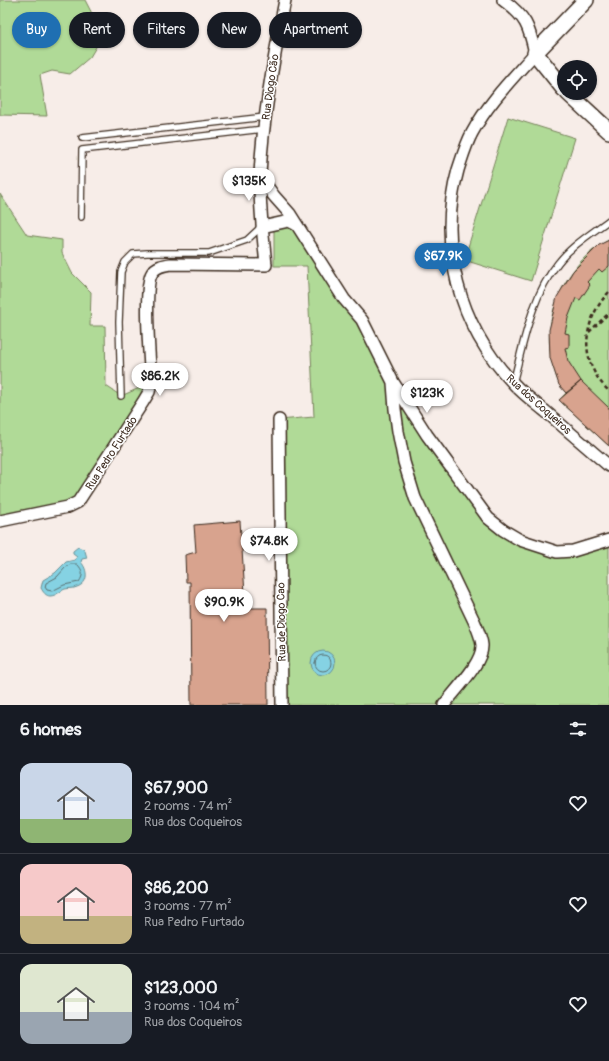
<!DOCTYPE html>
<meta charset="utf-8">
<style>
:root{--surface:#171b24;--page:#20242c;--text:#f1f3f6;--muted:#9ea1a6;--line:#363941;--accent:#1f6fb2}
body{margin:0;font-family:Pangolin,sans-serif;background:var(--page);color:var(--text);height:100vh;display:flex;flex-direction:column;font-size:15px;white-space:nowrap}
*{box-sizing:border-box;margin:0}
p{font-size:13px;color:var(--muted)}
.icon{flex:none;width:22px;height:22px;fill:none;stroke:currentColor;stroke-width:2;stroke-linecap:round;stroke-linejoin:round}
.map{position:relative;height:705px;overflow:hidden}
.side{display:flex;flex-direction:column;background:var(--surface);flex:1}
.side>*{flex:none}
.top-card{position:absolute;left:12px;top:12px;width:400px;height:36px;display:flex;gap:8px}
.fabs{position:absolute;left:557px;top:60px;display:grid;gap:8px}
.fabs a{display:grid;place-items:center;width:40px;height:40px;border-radius:50%;background:var(--surface);box-shadow:0 1px 3px #0004;font-size:20px}
.price{position:absolute;translate:-50% -34px;padding:0 9px;border-radius:14px;background:#fff;color:#222;font-size:13px;line-height:26px;filter:drop-shadow(0 1px 2px #0008)}
.price::after{content:'';position:absolute;left:50%;top:24px;width:12px;height:9px;margin-left:-6px;background:inherit;clip-path:polygon(0 0,100% 0,50% 100%)}
.price.active{background:var(--accent);color:#fff}
ul{padding:0;list-style:none}
li{display:flex;align-items:center;gap:12px;height:100px;padding:0 20px}
li+li{border-top:1px solid var(--line)}
li span{display:grid;place-items:center;flex:none;width:112px;height:80px;border-radius:12px;color:#555}
li>.icon{margin-inline-start:auto}
span .icon{width:48px;height:48px;fill:#fffc;stroke-width:1}
li b{font-size:17px}
h2{display:flex;justify-content:space-between;align-items:center;height:48px;padding:0 20px;font-size:17px}
.tag{padding:0 14px;border-radius:18px;background:var(--surface);box-shadow:0 1px 3px #0004;font-size:14px;line-height:36px}
.tag.active{background:var(--accent);color:#fff}
.map>svg:first-child{display:block}
.green{fill:#b0da97;stroke:#76825a}
.water{fill:#85d2e3;stroke:#678f94}
.lines{fill:none;stroke-linecap:round;stroke-linejoin:round}
.shore{stroke:#596d6d;stroke-width:1}
.building{fill:#d8a38e;stroke:#3b2a1e}
.lane-casing{stroke:#3b2a1e;stroke-width:8}
.street-casing{stroke:#3b2a1e;stroke-width:14}
.secondary-casing{stroke:#3b2a1e;stroke-width:18}
.path{stroke:#3b2a1e;stroke-width:2.5;stroke-dasharray:4 3;stroke-linecap:butt}
.lane{stroke:#fff;stroke-width:5.5}
.street{stroke:#fff;stroke-width:11}
.secondary{stroke:#fff;stroke-width:15}
.labels{text-anchor:middle;stroke-width:3;stroke-linejoin:round;paint-order:stroke}
.street-label{font-size:11px;fill:#3b2a1e;stroke:#fff}
</style>
<div class="map">
<svg width="609" height="705" viewBox="0 0 609 705">
<rect width="100%" height="100%" fill="#f7ede8"/>
<filter id="ink" filterUnits="userSpaceOnUse"><feTurbulence type="fractalNoise" baseFrequency=".025" numOctaves="2"/><feDisplacementMap in="SourceGraphic" scale="8" xChannelSelector="R" yChannelSelector="G"/><feConvolveMatrix kernelMatrix="1 2 1 2 8 2 1 2 1" color-interpolation-filters="sRGB"/></filter>
<g filter="url(#ink)">
<!-- green -->
<path class="green" d="M0 0H85L103 35 90 57 70 74 52 71 40 75 47 116 0 115Z
M508 117 575 138 531 281 464 260Z
M0 194 27 235 62 240V253L72 273 91 292 90 326H105L106 386 121 396 151 383 78 502 0 521Z
M297 225 329 274 393 382 503 530 573 551 609 540V705H282L279 420 314 417 307 266H274V230Z
M609 240V446L559 400 566 393C559 385 557 379 554 369 538 322 565 262 609 240Z"/>
<!-- water -->
<path class="water" d="M78 547 83 549 85 551 87 558 82 559 81 562C88 570 89 583 77 587 73 589 69 588 65 589 60 591 56 596 50 596 46 596 43 592 41 588L43 580 55 573 66 562 75 560 77 557 73 554V551Z
M311 663a12 12 0 1 1 24 0a12 12 0 1 1-24 0Z"/>
<g class="lines">
<!-- shore -->
<path class="shore" d="M71 564H77C83 570 84 575 79 582L64 585 52 591 47 590 45 587 46 583 57 577 65 568Z
M315 663a8 8 0 1 1 16 0a8 8 0 1 1-16 0Z"/>
</g>
<!-- building -->
<path class="building" d="M609 240V266L602 272 599 269 587 282 590 285 580 300 576 298 568 318 565 333 569 334V347L565 348 568 361 581 381 566 393 559 385 550 358 549 330 557 297 573 271 599 245Z
M581 381 609 408V446L559 400Z
M240 521 246 608H267L268 705H191L190 582H186L185 555 196 552 194 525Z"/>
<g class="lines">
<!-- lane casing -->
<g class="lane-casing">
<path id="lane" d="M82 138 265 117
M81 217 82 150 264 129
M513 383C524 342 531 297 558 263 571 246 592 233 609 220
M121 396 119 322 121 272 125 262 133 254 147 253H209L247 240 261 227"/>
</g>
<!-- street casing -->
<g class="street-casing">
<path id="street" d="M503 0C526 17 529 26 535 53 513 78 488 103 472 133 466 144 462 158 458 170 437 245 459 326 513 383 522 393 534 402 545 411 566 429 588 448 609 466
M260 176 274 196 290 214 344 299 362 320 393 382 427 435 488 518 503 530 520 540 557 552 573 551 609 540
M262 227 289 221 297 225
M393 383 395 409 398 431 404 462 415 498 474 621C477 628 481 636 482 645 483 663 455 690 444 705
M279 420 282 705
M0 521 68 507 78 502 143 402 149 392 151 383C150 363 143 287 152 273 156 266 164 265 171 264L266 265C263 235 259 204 260 174 263 116 274 58 285 0"/>
</g>
<!-- secondary casing -->
<g class="secondary-casing">
<path id="secondary" d="M564 89 535 53 586 0
M568 93 609 131"/>
</g>
<!-- path -->
<path class="path" d="M609 292C582 321 578 362 609 391
M589 332 609 313"/>
<!-- lane -->
<use href="#lane" class="lane"/>
<!-- street -->
<use href="#street" class="street"/>
<!-- secondary -->
<use href="#secondary" class="secondary"/>
</g>
</g>
<g class="labels">
<!-- street labels -->
<g class="street-label">
<text transform="translate(270 87) rotate(-82)" y="4">Rua Diogo Cão</text>
<text transform="translate(539 404) rotate(42)" y="4">Rua dos Coqueiros</text>
<text transform="translate(111 453) rotate(-57)" y="4">Rua Pedro Furtado</text>
<text transform="translate(281 622) rotate(-91)" y="4">Rua de Diogo Cao</text>
</g>
</g>
</svg>
<div class="fabs">
<a><svg class="icon" aria-label="locate" viewBox="0 0 24 24"><circle cx="12" cy="12" r="6"/><path d="M12 2v4M12 18v4M2 12h4M18 12h4"/></svg></a>
</div>
<b class="price" style="left:249px;top:202px">$135K</b>
<b class="price active" style="left:443px;top:277px">$67.9K</b>
<b class="price" style="left:160px;top:397px">$86.2K</b>
<b class="price" style="left:427px;top:414px">$123K</b>
<b class="price" style="left:269px;top:562px">$74.8K</b>
<b class="price" style="left:224px;top:623px">$90.9K</b>
<div class="top-card">
<a class="tag active">Buy</a>
<a class="tag">Rent</a>
<a class="tag">Filters</a>
<a class="tag">New</a>
<a class="tag">Apartment</a>
</div>
</div>
<section class="side">
<h2>6 homes<svg class="icon" aria-label="filters" viewBox="0 0 24 24"><path d="M4 7h16M4 17h16"/><circle cx="9" cy="7" r="2"/><circle cx="15" cy="17" r="2"/></svg></h2>
<ul>
<li><span style="background:linear-gradient(#c9d6e8 70%,#8fb573 0)"><svg class="icon" aria-label="home" viewBox="0 0 24 24"><path d="M3 11l9-7 9 7M6 9v11h12V9"/></svg></span><div><b>$67,900</b><p>2 rooms · 74 m²</p><p>Rua dos Coqueiros</p></div><svg class="icon" aria-label="heart" viewBox="0 0 24 24"><path d="M12 20l-8-8c-3-5 5-10 8-4 3-6 11-1 8 4z"/></svg></li>
<li><span style="background:linear-gradient(#f6c9c9 65%,#c2b280 0)"><svg class="icon" aria-label="home" viewBox="0 0 24 24"><path d="M3 11l9-7 9 7M6 9v11h12V9"/></svg></span><div><b>$86,200</b><p>3 rooms · 77 m²</p><p>Rua Pedro Furtado</p></div><svg class="icon" aria-label="heart" viewBox="0 0 24 24"><path d="M12 20l-8-8c-3-5 5-10 8-4 3-6 11-1 8 4z"/></svg></li>
<li><span style="background:linear-gradient(#dfe7d0 60%,#9aa5b1 0)"><svg class="icon" aria-label="home" viewBox="0 0 24 24"><path d="M3 11l9-7 9 7M6 9v11h12V9"/></svg></span><div><b>$123,000</b><p>3 rooms · 104 m²</p><p>Rua dos Coqueiros</p></div><svg class="icon" aria-label="heart" viewBox="0 0 24 24"><path d="M12 20l-8-8c-3-5 5-10 8-4 3-6 11-1 8 4z"/></svg></li>
</ul>
</section>
